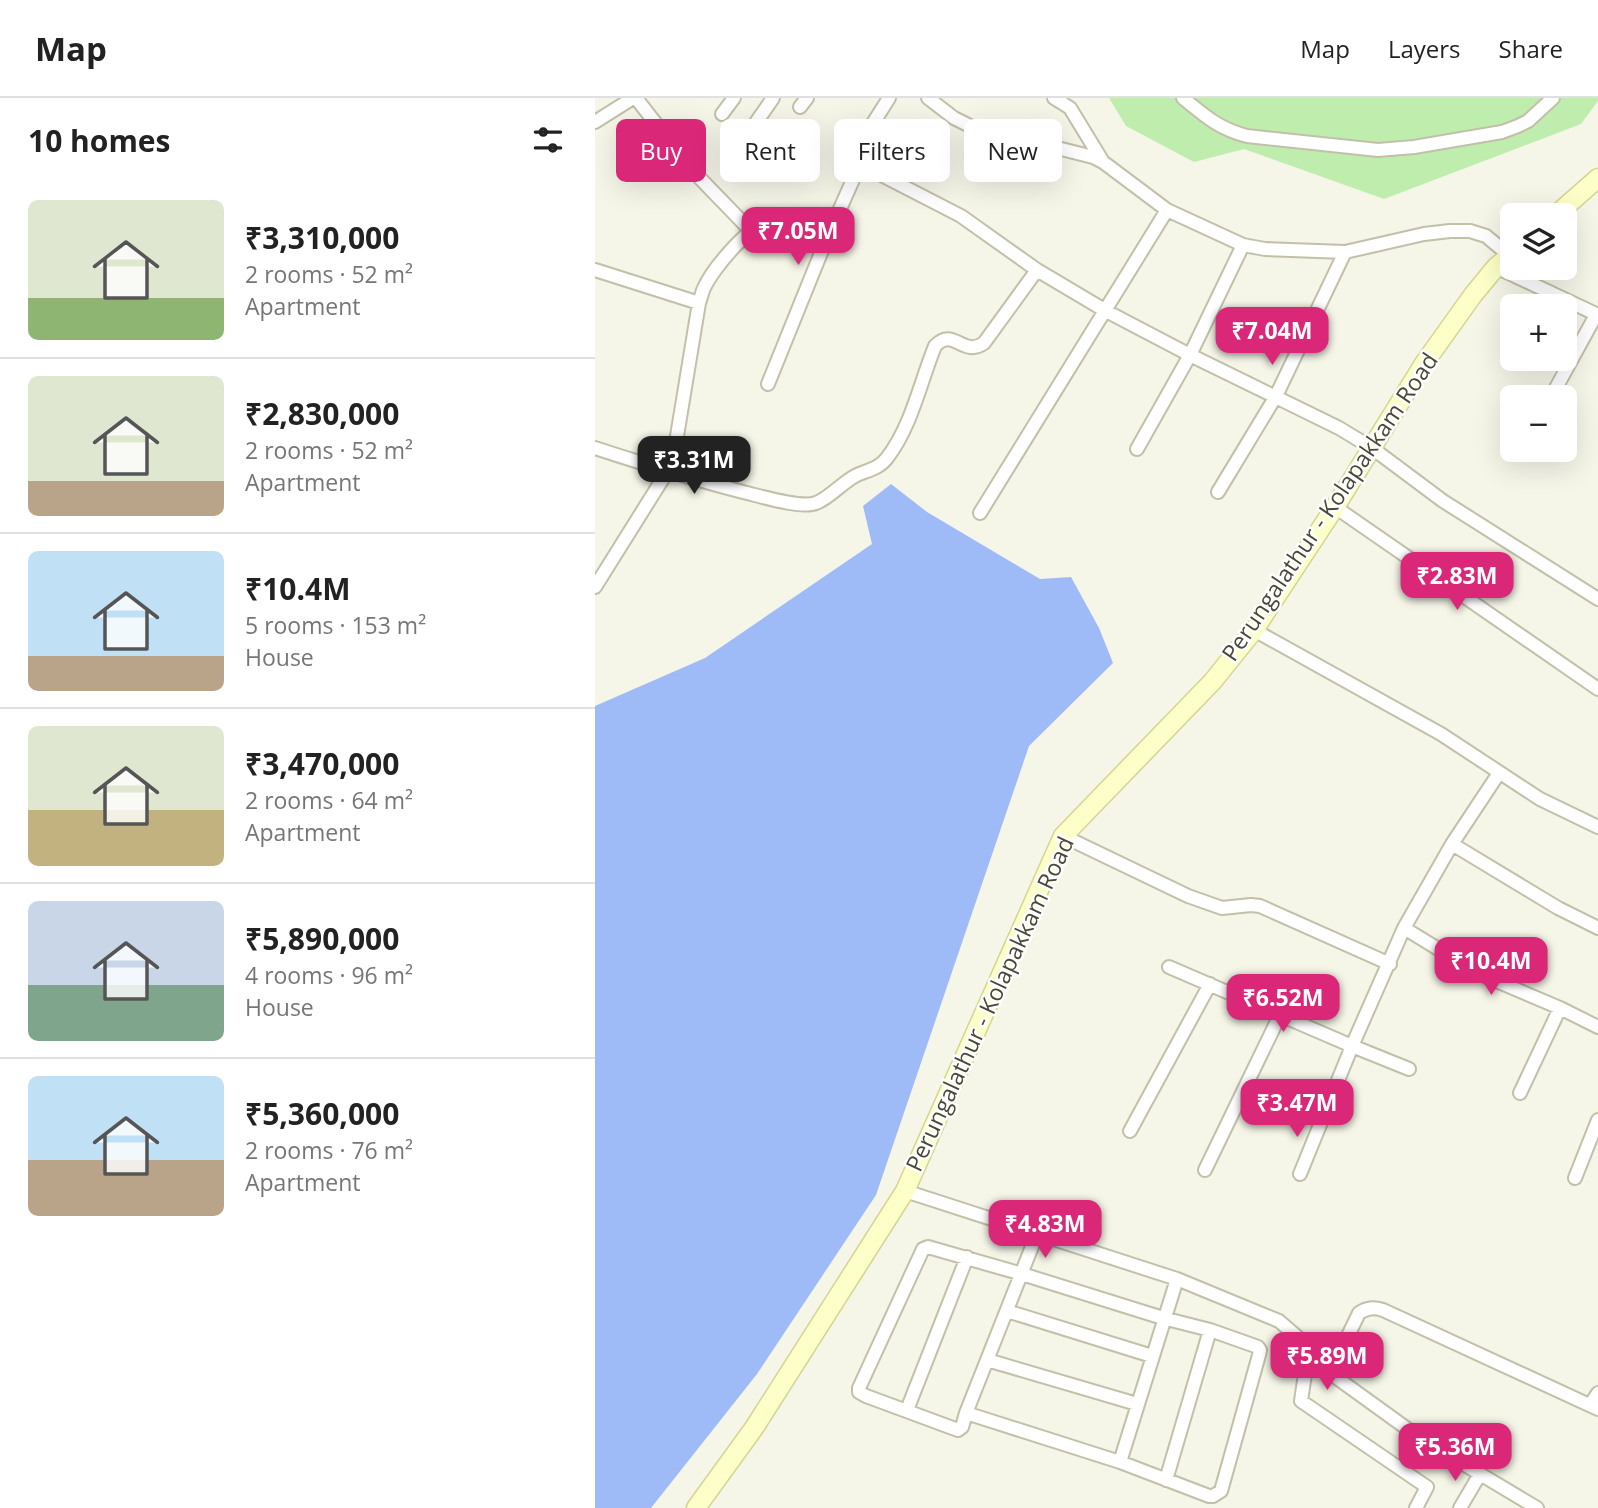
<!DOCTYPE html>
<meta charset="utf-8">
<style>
:root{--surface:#fff;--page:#f6f6f6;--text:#222;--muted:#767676;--line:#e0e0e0;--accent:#db2777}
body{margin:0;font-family:"Open Sans",sans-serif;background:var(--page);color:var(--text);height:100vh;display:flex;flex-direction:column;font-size:26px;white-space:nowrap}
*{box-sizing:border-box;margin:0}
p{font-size:23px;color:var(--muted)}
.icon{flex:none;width:38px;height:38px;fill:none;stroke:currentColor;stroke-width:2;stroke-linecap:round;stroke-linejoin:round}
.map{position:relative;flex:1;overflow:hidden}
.panel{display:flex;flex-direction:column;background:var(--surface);width:595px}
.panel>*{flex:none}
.guide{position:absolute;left:21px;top:21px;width:665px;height:63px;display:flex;gap:14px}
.tools{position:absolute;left:905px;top:105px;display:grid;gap:14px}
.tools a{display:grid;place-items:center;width:77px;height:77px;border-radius:10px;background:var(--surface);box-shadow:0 7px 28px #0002;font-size:35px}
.price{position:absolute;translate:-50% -60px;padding:0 16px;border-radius:14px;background:var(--accent);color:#fff;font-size:23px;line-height:46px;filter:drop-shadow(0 2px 4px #0008)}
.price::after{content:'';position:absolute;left:50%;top:42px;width:21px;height:16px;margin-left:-10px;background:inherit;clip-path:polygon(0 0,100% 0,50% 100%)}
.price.selected{background:#222;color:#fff}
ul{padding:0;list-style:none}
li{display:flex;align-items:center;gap:21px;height:175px;padding:0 28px}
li+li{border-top:2px solid var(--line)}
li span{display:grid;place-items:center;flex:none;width:196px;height:140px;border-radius:10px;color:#555}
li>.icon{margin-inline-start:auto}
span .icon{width:84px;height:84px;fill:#fffc;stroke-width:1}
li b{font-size:30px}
h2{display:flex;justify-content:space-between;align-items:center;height:84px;padding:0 28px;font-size:30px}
.chip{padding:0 24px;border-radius:10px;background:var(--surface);box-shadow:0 7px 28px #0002;font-size:24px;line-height:63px}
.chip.selected{background:var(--accent);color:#fff}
header{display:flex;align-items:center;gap:42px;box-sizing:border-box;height:98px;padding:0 35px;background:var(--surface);border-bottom:2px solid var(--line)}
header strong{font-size:33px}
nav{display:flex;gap:38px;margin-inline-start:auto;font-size:24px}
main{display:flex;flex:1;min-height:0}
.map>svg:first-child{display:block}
.green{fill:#bfedad}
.water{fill:#9fbbf7}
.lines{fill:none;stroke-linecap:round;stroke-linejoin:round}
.street-casing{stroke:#c2c0a9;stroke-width:16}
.secondary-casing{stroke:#d4d592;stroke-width:21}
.street{stroke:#fff;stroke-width:12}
.secondary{stroke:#fdffc8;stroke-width:18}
.labels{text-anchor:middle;stroke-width:5;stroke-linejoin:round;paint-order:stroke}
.street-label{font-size:23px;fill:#494736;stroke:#fff}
</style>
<header>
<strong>Map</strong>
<nav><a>Map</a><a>Layers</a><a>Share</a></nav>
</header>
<main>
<section class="panel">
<h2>10 homes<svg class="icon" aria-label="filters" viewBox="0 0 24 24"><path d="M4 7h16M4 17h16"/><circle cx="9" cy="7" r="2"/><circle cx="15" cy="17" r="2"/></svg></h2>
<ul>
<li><span style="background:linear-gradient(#dfe7d0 70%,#8fb573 0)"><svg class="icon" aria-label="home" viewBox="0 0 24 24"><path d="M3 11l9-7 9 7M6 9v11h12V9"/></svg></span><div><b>₹3,310,000</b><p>2 rooms · 52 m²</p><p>Apartment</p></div></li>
<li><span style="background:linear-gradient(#dfe7d0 75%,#b9a48a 0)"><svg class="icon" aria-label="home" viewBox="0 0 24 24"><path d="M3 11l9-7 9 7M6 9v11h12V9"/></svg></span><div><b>₹2,830,000</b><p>2 rooms · 52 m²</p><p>Apartment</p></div></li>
<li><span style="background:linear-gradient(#bfe0f5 75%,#b9a48a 0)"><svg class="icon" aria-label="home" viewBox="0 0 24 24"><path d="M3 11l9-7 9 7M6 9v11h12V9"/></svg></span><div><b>₹10.4M</b><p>5 rooms · 153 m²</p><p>House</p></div></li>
<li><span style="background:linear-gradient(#dfe7d0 60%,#c2b280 0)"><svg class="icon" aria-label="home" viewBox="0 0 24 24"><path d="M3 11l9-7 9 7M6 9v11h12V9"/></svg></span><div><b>₹3,470,000</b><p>2 rooms · 64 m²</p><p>Apartment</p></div></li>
<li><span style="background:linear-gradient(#c9d6e8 60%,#7fa58c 0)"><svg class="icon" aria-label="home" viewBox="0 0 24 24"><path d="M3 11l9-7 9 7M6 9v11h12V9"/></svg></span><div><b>₹5,890,000</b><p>4 rooms · 96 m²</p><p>House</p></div></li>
<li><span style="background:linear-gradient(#bfe0f5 60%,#b9a48a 0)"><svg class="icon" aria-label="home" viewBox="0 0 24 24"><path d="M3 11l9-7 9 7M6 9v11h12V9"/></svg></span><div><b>₹5,360,000</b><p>2 rooms · 76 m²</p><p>Apartment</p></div></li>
</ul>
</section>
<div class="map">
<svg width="1003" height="1410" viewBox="0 0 1003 1410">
<rect width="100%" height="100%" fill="#f5f5e8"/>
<!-- green -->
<path class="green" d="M514 0H1003V3L986 26 789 101 649 51 599 64 531 28Z"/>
<!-- water -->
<path class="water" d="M296 386 332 414 445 481 476 479 504 530 518 565 434 648 281 1097 162 1276 56 1410H0V608L110 560 277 446 268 408Z"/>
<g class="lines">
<!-- street casing -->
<g class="street-casing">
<path id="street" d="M41 0 97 72 156 133
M294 0 263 49 261 56 265 66 366 118 442 172 511 213 595 257 744 330 777 350 848 403 1003 501
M333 0 359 20 375 28 498 59 508 64 572 112 648 147 670 151 750 154 829 136 855 133H875L891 138 915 158
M459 0 475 10 508 64
M588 0C610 18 624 31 652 38L783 52 819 49 907 34 923 28 933 23 958 0
M205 9 212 0
M127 16 139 0
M0 24 38 0
M160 26 178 0
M901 169 1003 217
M0 172 104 205
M173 286 232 140 265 66
M956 299 1001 217
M0 350C49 366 98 381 148 394 165 398 206 411 221 405 233 401 247 385 260 378 272 372 284 371 292 360 317 327 325 285 340 248 359 228 367 260 389 245L442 172
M542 351 595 257 648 147
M623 394 681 298 750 154
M740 409 1003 591
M385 415 572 112
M0 489 72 374 82 338 104 205C106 200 107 194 109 190 118 170 160 120 182 119 196 118 220 133 232 140
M659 532 846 636 945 701 1003 729
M468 738 593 798 627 810 656 807 665 808 795 866
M857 746 963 810 1003 830
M809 830 866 865 892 879 965 910 1003 929
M574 869 757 948 814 971
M925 995 965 910
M535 1033 615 886
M610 1072 685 917
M705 1076 757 948 809 830 857 746 904 675
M980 1080 1003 1022
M310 1093 582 1181 684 1223 714 1249 735 1275 825 1340 942 1410
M442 1136 371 1315 525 1364 582 1181
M412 1213 557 1258
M714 1249 706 1303 832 1389 821 1410
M392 1262 542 1306
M735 1275 764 1215C772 1210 778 1209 788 1212L1003 1311
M995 1307 1003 1295
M312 1312 372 1159
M371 1315 367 1329 363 1332 271 1298 264 1294V1290L328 1151 333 1149 427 1176 568 1220 615 1232 663 1249 665 1252 664 1257 626 1393 618 1398H614L525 1364
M571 1382 615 1232
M865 1410 885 1376"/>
</g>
<!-- secondary casing -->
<g class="secondary-casing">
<path id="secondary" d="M961 117 1003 80
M101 1410 159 1330 310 1093 468 738 618 583 659 532 740 409 830 264 878 197 901 169 917 156"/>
</g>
<!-- street -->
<use href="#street" class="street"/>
<!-- secondary -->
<use href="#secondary" class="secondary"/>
</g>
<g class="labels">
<!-- street labels -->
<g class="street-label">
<text transform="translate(735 409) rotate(-56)" y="8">Perungalathur - Kolapakkam Road</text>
<text transform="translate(395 906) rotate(-65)" y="8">Perungalathur - Kolapakkam Road</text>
</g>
</g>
</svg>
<div class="tools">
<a><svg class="icon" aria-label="layers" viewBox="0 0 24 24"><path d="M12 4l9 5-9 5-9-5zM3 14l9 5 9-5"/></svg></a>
<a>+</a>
<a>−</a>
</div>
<b class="price" style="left:203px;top:169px">₹7.05M</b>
<b class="price" style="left:677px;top:269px">₹7.04M</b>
<b class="price selected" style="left:99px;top:398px">₹3.31M</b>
<b class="price" style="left:862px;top:514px">₹2.83M</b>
<b class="price" style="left:896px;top:899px">₹10.4M</b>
<b class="price" style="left:688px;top:936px">₹6.52M</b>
<b class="price" style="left:702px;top:1041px">₹3.47M</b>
<b class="price" style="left:450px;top:1162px">₹4.83M</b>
<b class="price" style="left:732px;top:1294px">₹5.89M</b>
<b class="price" style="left:860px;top:1385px">₹5.36M</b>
<div class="guide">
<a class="chip selected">Buy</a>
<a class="chip">Rent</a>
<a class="chip">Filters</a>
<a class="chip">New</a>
</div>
</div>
</main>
